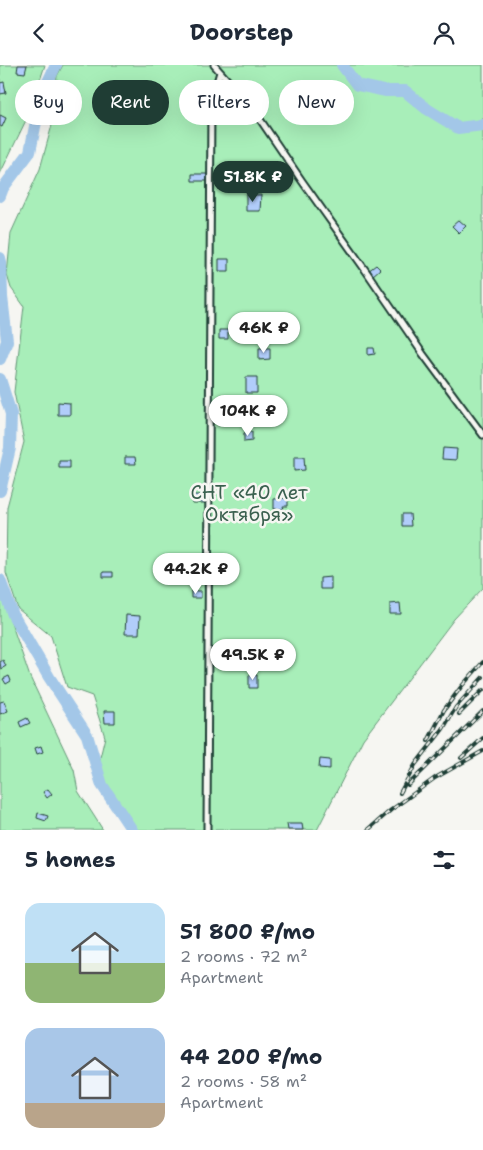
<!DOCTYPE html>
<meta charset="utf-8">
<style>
:root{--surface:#fff;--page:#f6f6f7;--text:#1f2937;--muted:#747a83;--accent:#1f3d34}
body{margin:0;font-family:"Shantell Sans",sans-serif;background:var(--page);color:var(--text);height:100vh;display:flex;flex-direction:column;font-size:19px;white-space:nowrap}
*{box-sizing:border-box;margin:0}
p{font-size:16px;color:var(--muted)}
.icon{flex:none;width:28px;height:28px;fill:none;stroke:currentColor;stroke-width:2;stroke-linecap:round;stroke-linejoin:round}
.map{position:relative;height:765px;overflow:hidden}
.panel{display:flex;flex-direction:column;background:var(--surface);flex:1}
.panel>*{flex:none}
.banner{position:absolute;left:15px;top:15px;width:454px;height:45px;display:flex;gap:10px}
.price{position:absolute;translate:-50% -42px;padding:0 11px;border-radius:18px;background:#fff;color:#222;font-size:16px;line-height:32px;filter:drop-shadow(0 1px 2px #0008)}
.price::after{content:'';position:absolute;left:50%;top:30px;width:15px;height:11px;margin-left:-8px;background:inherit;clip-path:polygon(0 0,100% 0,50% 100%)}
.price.on{background:var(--accent);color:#fff}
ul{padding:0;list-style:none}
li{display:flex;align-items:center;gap:15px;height:125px;padding:0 25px}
li span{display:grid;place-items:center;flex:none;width:140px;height:100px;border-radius:15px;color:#555}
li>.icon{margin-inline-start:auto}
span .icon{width:60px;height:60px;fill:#fffc;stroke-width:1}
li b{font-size:21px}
h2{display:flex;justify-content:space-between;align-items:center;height:60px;padding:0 25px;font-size:21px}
.tag{padding:0 18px;border-radius:22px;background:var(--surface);box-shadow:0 5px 20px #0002;font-size:18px;line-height:45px}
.tag.on{background:var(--accent);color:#fff}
header{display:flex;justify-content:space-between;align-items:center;height:65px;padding:0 25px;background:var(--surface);font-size:22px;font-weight:700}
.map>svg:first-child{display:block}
.green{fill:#a8eeb9;stroke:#649676}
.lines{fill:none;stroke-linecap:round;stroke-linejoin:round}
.river{stroke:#a3c7e8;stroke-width:12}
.building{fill:#b1cdfa;stroke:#1f3d34}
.minor-casing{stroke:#1f3d34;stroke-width:9}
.minor{stroke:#f6f6f2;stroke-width:5}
.rail-casing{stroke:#1f3d34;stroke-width:4}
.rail{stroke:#f6f6f2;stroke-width:2;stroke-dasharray:5.5;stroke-linecap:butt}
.labels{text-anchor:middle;stroke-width:5;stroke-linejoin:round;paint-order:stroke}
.park-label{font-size:19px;fill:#3a604f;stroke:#f6f6f2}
</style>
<header><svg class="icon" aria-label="back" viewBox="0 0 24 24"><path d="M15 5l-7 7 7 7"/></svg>Doorstep<svg class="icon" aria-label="person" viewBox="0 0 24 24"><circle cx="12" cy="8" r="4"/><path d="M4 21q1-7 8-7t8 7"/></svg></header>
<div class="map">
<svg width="483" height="765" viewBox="0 0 483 765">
<rect width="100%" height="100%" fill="#f6f6f2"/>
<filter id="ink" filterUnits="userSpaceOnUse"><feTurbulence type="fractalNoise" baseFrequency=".02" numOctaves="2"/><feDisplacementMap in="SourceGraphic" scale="10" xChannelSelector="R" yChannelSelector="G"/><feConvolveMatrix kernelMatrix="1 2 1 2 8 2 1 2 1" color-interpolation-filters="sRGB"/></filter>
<g filter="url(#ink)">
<!-- green -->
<path class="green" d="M0 0H45L29 49 0 109Z
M63 0H483V523L454 554 363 674 317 765H129L97 705 105 672 92 631 67 622 51 571 18 544 6 508 7 442 24 377 14 327 24 241 11 223 7 210 11 168 40 104 52 60 57 11Z
M0 525 30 612 74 705 78 726 103 765H0Z"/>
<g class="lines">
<!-- river -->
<path class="river" d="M342 0 357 20 385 26H405L427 44 458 63 483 60
M0 131 3 123 30 87 41 31 56 0
M0 193 1 197 2 232 7 276 0 294
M0 314 11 349 10 383 0 426
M0 515 13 550 49 612 87 670 102 720 132 765"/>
</g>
<!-- building -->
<path class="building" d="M18 0H27L25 8 17 7Z
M4 17 6 28 0 29V18Z
M0 50 6 53 2 62 0 61Z
M192 109H207V116H192Z
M246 130H261L260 146H246Z
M459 155 466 161 459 168 452 161Z
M219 194H229V206H219Z
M376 200 380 204 372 211 368 206Z
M219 265H228V274H219Z
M259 283H270V294L259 295Z
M368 283H374L375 289 368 290Z
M246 312H257V328H246Z
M58 337 70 338V350H58Z
M252 367V376L244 377V368Z
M443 383 457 384 456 395 442 394Z
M125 392H135L136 399H125Z
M294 392H304L305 405 294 406Z
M59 396H70V403H59Z
M191 430H205V438H192Z
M288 433V441H283L284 444H274V434Z
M402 449H410L411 461H402Z
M103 507H113V512H103Z
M331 512V524H320V513Z
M191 526H201V533H191Z
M400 538 401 549H390V539Z
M126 550 140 551 139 569H125Z
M3 595 6 601 1 604 0 597Z
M249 610H257V623H249Z
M9 611 11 616 6 619 3 614Z
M4 636 8 646 0 649V637Z
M104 646H115V658H105Z
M27 653 30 658 21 662 19 657Z
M41 681 43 687 37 689 35 683Z
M320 694 330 695V704L319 703Z
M48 724 52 729 47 733 43 727Z
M38 748 48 751 46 756 37 753Z
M287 759H302L303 765H288Z"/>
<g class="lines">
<!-- minor casing -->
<g class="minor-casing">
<path id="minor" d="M214 0 247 37 257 50 302 116 366 206 423 289 483 370
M207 765 211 37 220 7"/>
</g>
<!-- minor -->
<use href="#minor" class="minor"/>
<!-- rail casing -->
<g class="rail-casing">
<path id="rail" d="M459 649 483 625
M428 676 444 645 461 622 483 597
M461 693 483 673
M408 720 483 646
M400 728 415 700 443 664 456 642 483 612
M368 765 391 745 435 713 483 686"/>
</g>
<!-- rail -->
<use href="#rail" class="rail"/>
</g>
</g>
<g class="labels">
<!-- park labels -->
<g class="park-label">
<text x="249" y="434">СНТ «40 лет<tspan x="249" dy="22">Октября»</tspan></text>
</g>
</g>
</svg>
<b class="price on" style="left:253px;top:138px">51.8K ₽</b>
<b class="price" style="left:264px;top:289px">46K ₽</b>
<b class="price" style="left:248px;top:372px">104K ₽</b>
<b class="price" style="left:196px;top:530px">44.2K ₽</b>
<b class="price" style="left:253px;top:616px">49.5K ₽</b>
<div class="banner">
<a class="tag">Buy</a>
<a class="tag on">Rent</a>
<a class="tag">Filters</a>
<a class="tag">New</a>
</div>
</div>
<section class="panel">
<h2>5 homes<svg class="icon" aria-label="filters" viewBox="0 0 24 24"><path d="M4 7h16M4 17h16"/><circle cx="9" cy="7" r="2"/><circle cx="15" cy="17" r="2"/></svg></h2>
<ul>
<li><span style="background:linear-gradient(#bfe0f5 60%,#8fb573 0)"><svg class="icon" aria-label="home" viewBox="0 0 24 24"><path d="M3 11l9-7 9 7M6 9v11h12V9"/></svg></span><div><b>51 800 ₽/mo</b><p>2 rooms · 72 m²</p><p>Apartment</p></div></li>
<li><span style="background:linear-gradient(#a9c7e8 75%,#b9a48a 0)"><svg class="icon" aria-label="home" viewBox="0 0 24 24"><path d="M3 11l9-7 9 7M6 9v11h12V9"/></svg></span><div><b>44 200 ₽/mo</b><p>2 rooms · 58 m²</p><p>Apartment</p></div></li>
</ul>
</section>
